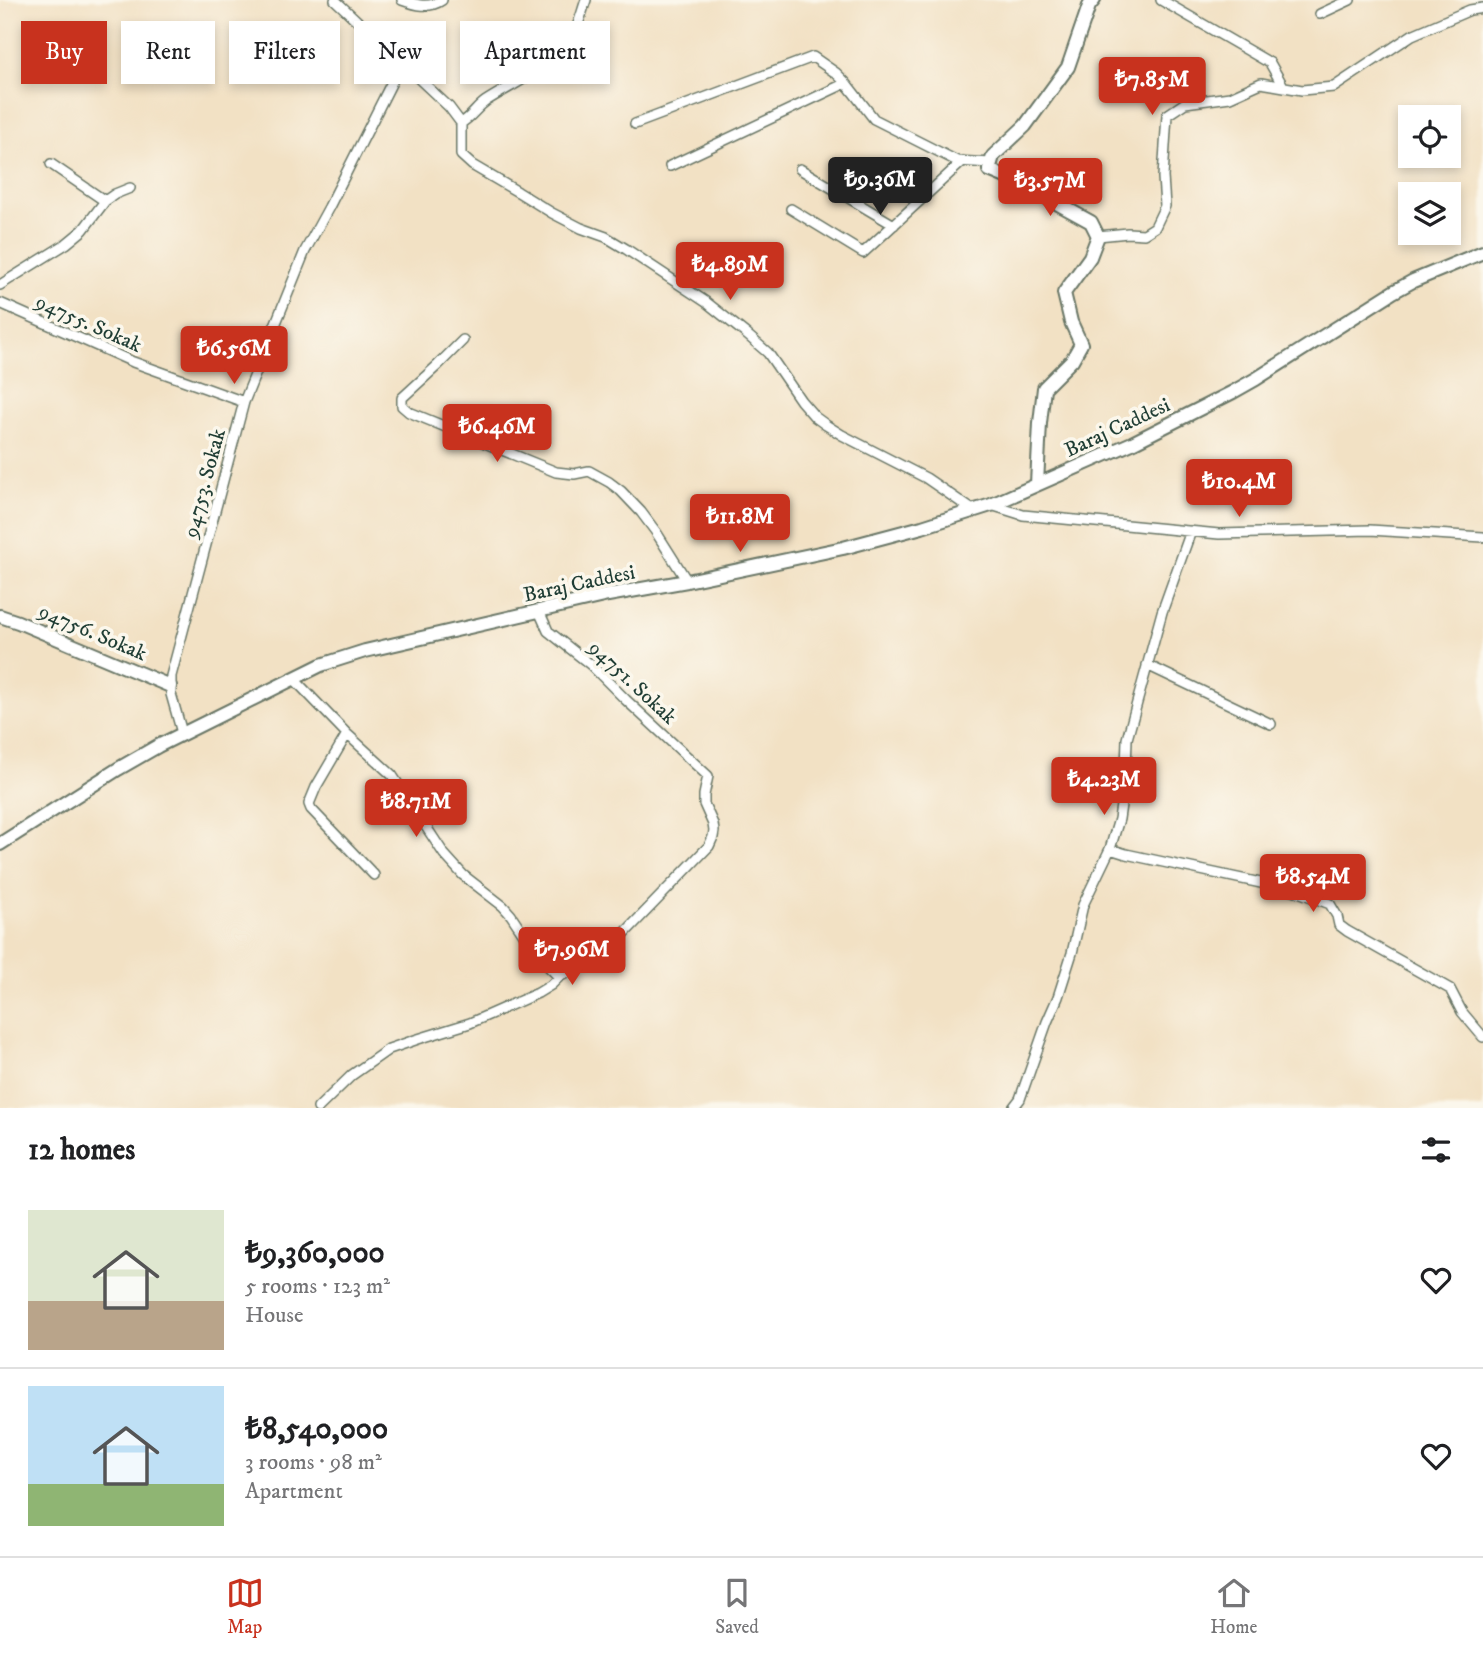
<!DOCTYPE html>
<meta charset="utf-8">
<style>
:root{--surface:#fff;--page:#f6f6f6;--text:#202124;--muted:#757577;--line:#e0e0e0;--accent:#c8321e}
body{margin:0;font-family:"IM FELL DW Pica",serif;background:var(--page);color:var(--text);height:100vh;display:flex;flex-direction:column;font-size:26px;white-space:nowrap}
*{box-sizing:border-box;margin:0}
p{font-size:23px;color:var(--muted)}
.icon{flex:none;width:38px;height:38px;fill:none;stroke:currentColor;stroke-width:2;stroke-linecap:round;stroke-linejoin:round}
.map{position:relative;height:1108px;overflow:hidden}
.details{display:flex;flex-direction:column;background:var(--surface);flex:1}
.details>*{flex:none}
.hud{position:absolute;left:21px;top:21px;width:700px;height:63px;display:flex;gap:14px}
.tools{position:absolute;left:1398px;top:105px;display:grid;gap:14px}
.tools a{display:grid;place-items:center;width:63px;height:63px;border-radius:0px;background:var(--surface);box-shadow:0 4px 10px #0003;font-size:35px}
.price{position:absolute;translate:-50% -60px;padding:0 16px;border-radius:7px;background:var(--accent);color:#fff;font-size:23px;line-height:46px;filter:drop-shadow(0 2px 4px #0008)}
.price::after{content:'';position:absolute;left:50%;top:42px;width:21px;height:16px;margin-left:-10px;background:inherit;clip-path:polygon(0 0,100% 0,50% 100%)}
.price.selected{background:#222;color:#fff}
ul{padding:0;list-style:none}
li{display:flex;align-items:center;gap:21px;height:175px;padding:0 28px}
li+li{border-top:2px solid var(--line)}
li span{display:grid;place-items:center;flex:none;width:196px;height:140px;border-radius:0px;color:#555}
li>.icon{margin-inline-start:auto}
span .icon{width:84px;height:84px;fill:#fffc;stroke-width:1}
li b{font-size:30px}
h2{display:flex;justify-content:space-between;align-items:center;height:84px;padding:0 28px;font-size:30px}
.pill{padding:0 24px;border-radius:0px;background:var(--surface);box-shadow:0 4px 10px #0003;font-size:24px;line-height:63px}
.pill.selected{background:var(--accent);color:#fff}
.dock{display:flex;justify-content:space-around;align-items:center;height:98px;border-top:2px solid var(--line);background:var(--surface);font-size:19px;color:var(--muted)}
.dock a{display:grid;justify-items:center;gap:4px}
.dock .selected{color:var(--accent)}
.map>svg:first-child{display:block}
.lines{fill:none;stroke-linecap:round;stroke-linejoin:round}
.street-casing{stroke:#697666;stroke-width:12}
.secondary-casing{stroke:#697666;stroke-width:16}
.street{stroke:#fff;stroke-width:9}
.secondary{stroke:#fff;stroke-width:12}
.labels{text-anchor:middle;stroke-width:7;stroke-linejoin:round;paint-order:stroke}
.street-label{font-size:21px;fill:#1f3d34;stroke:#fbf7ec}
</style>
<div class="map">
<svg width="1483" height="1108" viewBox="0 0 1483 1108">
<rect width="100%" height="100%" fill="#fbf7ec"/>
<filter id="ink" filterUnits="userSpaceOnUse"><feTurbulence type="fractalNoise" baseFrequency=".0143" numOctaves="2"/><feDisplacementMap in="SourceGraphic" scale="14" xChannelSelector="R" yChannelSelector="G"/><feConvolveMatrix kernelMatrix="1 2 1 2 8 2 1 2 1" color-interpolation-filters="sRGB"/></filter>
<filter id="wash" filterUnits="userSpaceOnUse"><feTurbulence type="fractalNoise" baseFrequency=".00686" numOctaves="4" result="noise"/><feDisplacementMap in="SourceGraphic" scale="28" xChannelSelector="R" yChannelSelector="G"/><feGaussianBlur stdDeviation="1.57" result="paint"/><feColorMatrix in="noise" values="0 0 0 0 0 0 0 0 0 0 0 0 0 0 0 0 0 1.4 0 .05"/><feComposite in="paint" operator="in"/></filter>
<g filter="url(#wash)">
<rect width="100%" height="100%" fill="#f2e1c4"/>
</g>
<g filter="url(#ink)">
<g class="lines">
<!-- street casing -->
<g class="street-casing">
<path id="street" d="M335 0 449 107 461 123
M402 0C416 5 429 9 442 0
M1161 0 1270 63 1283 86
M1320 14 1350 0
M461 123V155L472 165 518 192 552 213 581 228 606 237 626 249 706 302 745 333 768 353 801 401 815 417 826 425 842 435 926 478 974 511
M461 123C471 118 476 108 486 101 511 85 553 66 570 41 578 29 581 14 586 0
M635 124 813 57 836 73 846 83
M51 164 105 201
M670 166 846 83 874 119 957 161 991 163
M800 169 894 225
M791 209 863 253 963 161
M1098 236 1128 233 1144 234 1155 227 1165 206 1163 177 1167 115 1185 103 1230 97 1261 83 1302 90 1334 87 1412 35 1470 10 1483 8
M0 285 66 244 83 230 105 201 115 194 130 188
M0 303 133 362 244 402
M463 340 438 365 402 398V406L409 412 556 472 574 474 589 471 609 482 621 491 641 512 656 532 687 581
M991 505 1023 515 1219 534 1370 530 1483 537
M1147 665 1271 724
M293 678 347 734 392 775 444 854 463 875 503 906 511 915 539 957 559 977
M182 733 171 694V676L244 402 305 251 329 207 402 62
M347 734 316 787 309 804 311 809 374 875
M1110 849 1126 854 1293 890 1330 904 1337 916 1339 925 1347 931 1450 989 1462 1012 1483 1037
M318 1108 352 1075 389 1049 418 1039 470 1023 538 993 551 985 559 977 588 962 618 940 709 846 713 837 714 831 713 824 704 804V795L708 776 626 700 591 665 548 631 539 611
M1013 1108 1020 1099 1047 1022 1058 997 1072 953 1083 905 1110 849 1119 819 1126 769 1127 739 1162 612 1191 531"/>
</g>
<!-- secondary casing -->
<g class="secondary-casing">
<path id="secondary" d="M1037 484 1040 423 1044 388 1072 360 1081 344 1071 322 1064 293 1090 257 1098 236 1091 222 1020 183 989 170 993 156 1025 126 1068 67 1089 6 1094 0
M0 616 18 622 170 686
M0 844 118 769 158 746 321 665 365 651 608 595 687 581 843 548 922 527 991 505 1132 443 1233 392 1256 379 1393 292 1413 281 1483 252"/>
</g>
<!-- street -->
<use href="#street" class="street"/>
<!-- secondary -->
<use href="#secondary" class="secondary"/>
</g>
</g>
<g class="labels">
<!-- street labels -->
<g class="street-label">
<text transform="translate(89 323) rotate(24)" y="7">94755. Sokak</text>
<text transform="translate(1117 427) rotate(-25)" y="7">Baraj Caddesi</text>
<text transform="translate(204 483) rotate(-75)" y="7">94753. Sokak</text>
<text transform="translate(579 583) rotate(-12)" y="7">Baraj Caddesi</text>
<text transform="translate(93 632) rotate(23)" y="7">94756. Sokak</text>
<text transform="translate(633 682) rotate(43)" y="7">94751. Sokak</text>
</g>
</g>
</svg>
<div class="tools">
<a><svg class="icon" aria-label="locate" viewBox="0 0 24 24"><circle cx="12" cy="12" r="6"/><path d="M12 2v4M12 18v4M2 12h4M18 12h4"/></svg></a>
<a><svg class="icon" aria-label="layers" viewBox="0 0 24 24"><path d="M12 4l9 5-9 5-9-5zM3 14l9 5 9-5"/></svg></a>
</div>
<b class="price" style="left:1152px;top:117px">₺7.85M</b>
<b class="price selected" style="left:880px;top:217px">₺9.36M</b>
<b class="price" style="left:1050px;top:218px">₺3.57M</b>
<b class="price" style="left:730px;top:302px">₺4.89M</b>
<b class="price" style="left:234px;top:386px">₺6.56M</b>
<b class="price" style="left:497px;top:464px">₺6.46M</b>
<b class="price" style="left:1239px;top:519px">₺10.4M</b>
<b class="price" style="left:740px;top:554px">₺11.8M</b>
<b class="price" style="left:1104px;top:817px">₺4.23M</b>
<b class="price" style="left:416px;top:839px">₺8.71M</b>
<b class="price" style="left:1313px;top:914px">₺8.54M</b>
<b class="price" style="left:572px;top:987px">₺7.96M</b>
<div class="hud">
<a class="pill selected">Buy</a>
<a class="pill">Rent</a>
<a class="pill">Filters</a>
<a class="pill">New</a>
<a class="pill">Apartment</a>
</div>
</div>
<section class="details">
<h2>12 homes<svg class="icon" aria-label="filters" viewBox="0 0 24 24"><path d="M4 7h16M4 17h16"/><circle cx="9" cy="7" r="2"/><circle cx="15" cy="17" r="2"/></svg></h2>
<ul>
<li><span style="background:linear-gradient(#dfe7d0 65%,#b9a48a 0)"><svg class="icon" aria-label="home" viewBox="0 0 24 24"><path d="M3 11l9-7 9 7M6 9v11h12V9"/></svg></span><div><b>₺9,360,000</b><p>5 rooms · 123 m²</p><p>House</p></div><svg class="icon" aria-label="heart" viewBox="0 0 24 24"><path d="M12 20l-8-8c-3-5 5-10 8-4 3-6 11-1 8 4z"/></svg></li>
<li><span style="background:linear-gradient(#bfe0f5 70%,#8fb573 0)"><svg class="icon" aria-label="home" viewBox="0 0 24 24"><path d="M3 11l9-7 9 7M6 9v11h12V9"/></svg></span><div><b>₺8,540,000</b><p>3 rooms · 98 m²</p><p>Apartment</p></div><svg class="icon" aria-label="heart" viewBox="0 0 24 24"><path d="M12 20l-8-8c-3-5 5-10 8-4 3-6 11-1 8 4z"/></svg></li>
</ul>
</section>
<nav class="dock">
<a class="selected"><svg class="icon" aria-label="map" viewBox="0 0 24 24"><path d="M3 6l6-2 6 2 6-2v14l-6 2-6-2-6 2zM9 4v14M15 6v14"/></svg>Map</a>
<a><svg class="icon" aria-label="saved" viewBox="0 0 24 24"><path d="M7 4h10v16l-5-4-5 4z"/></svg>Saved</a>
<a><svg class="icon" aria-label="home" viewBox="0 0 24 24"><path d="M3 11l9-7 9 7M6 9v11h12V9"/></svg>Home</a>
</nav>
